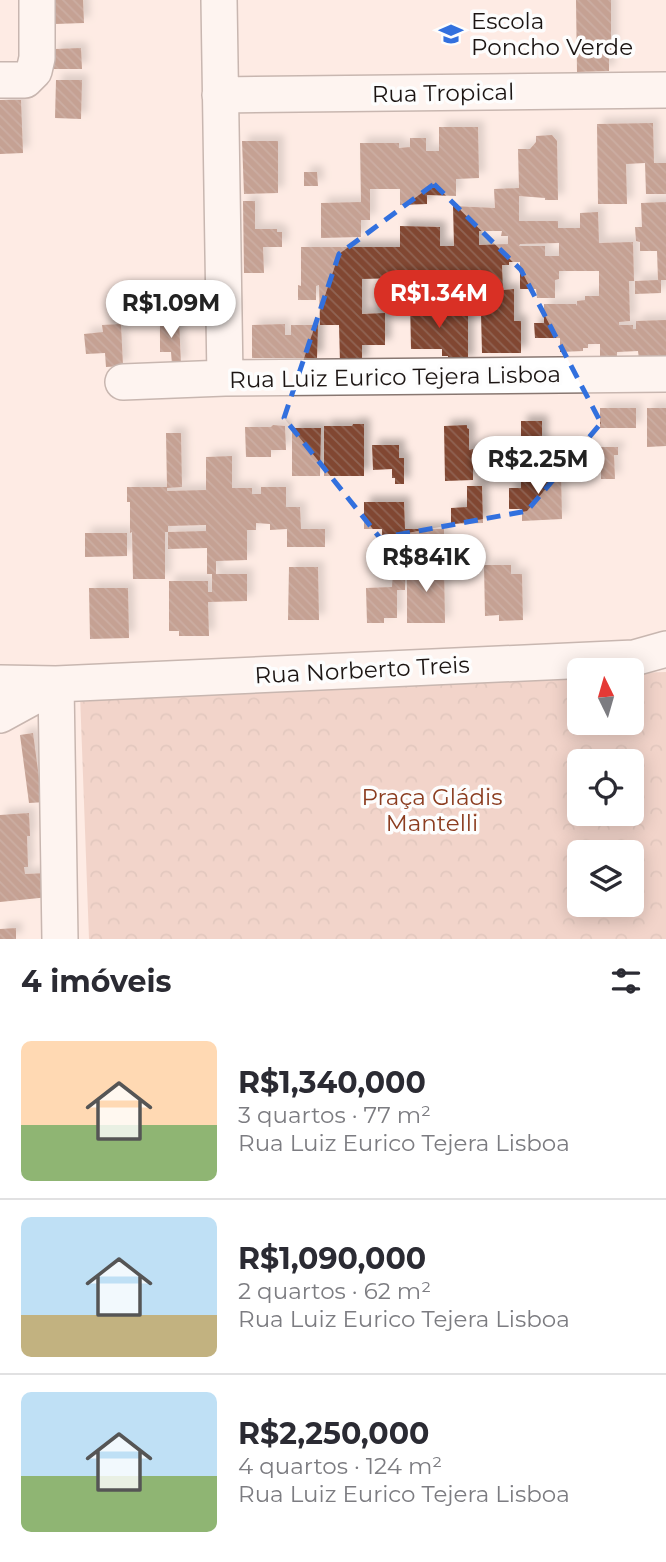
<!DOCTYPE html>
<html lang="pt">
<meta charset="utf-8">
<style>
:root{--surface:#fff;--page:#f2f2f3;--text:#2b2b33;--muted:#7c7c81;--line:#e1e1e2;--accent:#d93025}
body{margin:0;font-family:Montserrat,sans-serif;background:var(--page);color:var(--text);height:100vh;display:flex;flex-direction:column;font-size:26px;white-space:nowrap}
*{box-sizing:border-box;margin:0}
p{font-size:23px;color:var(--muted)}
.icon{flex:none;width:38px;height:38px;fill:none;stroke:currentColor;stroke-width:2;stroke-linecap:round;stroke-linejoin:round}
.map{position:relative;height:939px;overflow:hidden}
.side{display:flex;flex-direction:column;background:var(--surface);flex:1}
.side>*{flex:none}
.needle{width:46px;rotate:355deg}
.buttons{position:absolute;left:567px;top:658px;display:grid;gap:14px}
.buttons a{display:grid;place-items:center;width:77px;height:77px;border-radius:10px;background:var(--surface);box-shadow:0 4px 18px #0003;font-size:35px}
.price{position:absolute;translate:-50% -60px;padding:0 16px;border-radius:24px;background:#fff;color:#222;font-size:23px;line-height:46px;filter:drop-shadow(0 2px 4px #0008)}
.price::after{content:'';position:absolute;left:50%;top:42px;width:21px;height:16px;margin-left:-10px;background:inherit;clip-path:polygon(0 0,100% 0,50% 100%)}
.price.selected{background:var(--accent);color:#fff}
ul{padding:0;list-style:none}
li{display:flex;align-items:center;gap:21px;height:175px;padding:0 21px}
li+li{border-top:2px solid var(--line)}
li span{display:grid;place-items:center;flex:none;width:196px;height:140px;border-radius:10px;color:#555}
li>.icon{margin-inline-start:auto}
span .icon{width:84px;height:84px;fill:#fffc;stroke-width:1}
li b{font-size:30px}
h2{display:flex;justify-content:space-between;align-items:center;height:84px;padding:0 21px;font-size:30px}
.map>svg:first-child{display:block}
.forest{fill:url(#forest-crowns);fill-rule:evenodd}
.building{fill:url(#building-back-hatch);fill-rule:evenodd;filter:url(#shadow)}
.lines{fill:none;stroke-linecap:round;stroke-linejoin:round}
.minor-casing{stroke:#887771;stroke-width:38}
.minor{stroke:#fff;stroke-width:35}
.marked{fill:none;stroke:#3270de;stroke-width:5;stroke-dasharray:14 9;stroke-linejoin:round}
.labels{text-anchor:middle;stroke-width:7;stroke-linejoin:round;paint-order:stroke}
.poi-label{font-size:23px;fill:#1c1513;stroke:#fdfdfd;text-anchor:start}
.street-label{font-size:23px;fill:#1c1513;stroke:#fdfdfd}
.park-label{font-size:23px;fill:#8b3c1f;stroke:#fdfdfd}
</style>
<div class="map">
<svg width="666" height="939" viewBox="0 0 666 939">
<defs>
<pattern id="forest-crowns" width="20" height="18" patternUnits="userSpaceOnUse" patternTransform="scale(1.75)"><rect width="20" height="18" fill="#e4b9ab"/><path d="M2 6a3 3 0 1 1 6 0M12 15a3 3 0 1 1 6 0" fill="none" stroke="#c39e92"/></pattern>
<pattern id="building-back-hatch" width="6" height="6" patternUnits="userSpaceOnUse" patternTransform="scale(1.75)"><rect width="6" height="6" fill="#814732"/><path d="M-1 5l2 2M0 0l6 6M5-1l2 2" fill="none" stroke="#906454"/></pattern>
<filter id="shadow"><feDropShadow dx="6" dy="-6" stdDeviation="3.5" flood-color="#0004"/></filter>
</defs>
<rect width="100%" height="100%" fill="#feebe4"/>
<!-- forest -->
<path class="forest" d="M666 672V939H89L80 694 579 675V723H632V673ZM579 761H632V814H579ZM579 852H632V905H579Z"/>
<!-- building -->
<path class="building" d="M54 0H83L84 23 55 24Z
M576 0H611V51H609V71L577 72Z
M81 48 82 69H53L54 49Z
M56 80H82L81 119 55 118Z
M0 100H21L23 153 0 154Z
M653 123 654 163H666V194H646L645 163 626 164 627 204H598L597 124Z
M439 127H478L479 178 456 179V196L427 195V204L400 205V189H370V220H361V237L321 238V203L361 202 360 143H399V148L410 147V138H426V151H439Z
M552 135 557 141 558 200H545V198L519 196V221H558V228H580V213L598 212 599 243 633 242 634 281H629L630 321 619 322V325H633V329H636V321L666 320V360H639L638 351 617 352V357H600V344H588V348H583V351L560 352V338H535L534 323H544V304H576L577 306V301L585 300V296H599V271H559V279L555 280V298H537L536 289H520V262H509V265H502L503 290 514 289V321H521V353H482L480 274 441 275V272L401 273V278L362 279V314L385 313V345H362V363H340L339 325H320L319 285 316 286V300H298V285L301 286V247H400V226L440 227V246H454L453 206 495 208 494 189 519 188 518 149H530L536 142V136ZM479 231H502L501 236H508V244L479 245ZM559 243V256H545V246H519L520 244Z
M242 141H278V193L244 194Z
M304 172H317L318 186H304Z
M243 201H255V229H277V232H282V247H263L264 273H244Z
M666 202V280H661V293L635 294V281L658 280 657 251H640V242L636 241 635 227H642L641 203Z
M410 298H441V314H468V362H448V356H442V349H411Z
M160 320H179L181 364 172 365 171 352H160Z
M121 324 123 366 106 367 105 353 86 354 84 334 103 332 102 325Z
M285 324V335H291V325H318L317 358H252V325Z
M600 408H636V428H600Z
M647 408H666V446L647 447Z
M521 421H542V448H521Z
M353 424H364V476H324V426H352Z
M273 425 285 426 286 450H271V457H246L245 427H271Z
M467 425V428L469 429V450L473 449V480L445 481 444 426Z
M292 428H321L320 476H292Z
M166 433H181L182 487 167 488V491L206 490V457L232 456V488H252V494H261V487H286V507H300L301 529H325V547H287V529L270 530V524L256 523V530H247V560L216 561V574H247V601L208 602 209 636H179V631H169V581H208V592H212V574H207V548L168 549V532L206 531V525L168 526V532H165V579H133L132 532 130 533V502H127V487H167Z
M372 445H399V458H404V484H395V478H392V469L373 470Z
M601 447H618V455H614L615 479H601Z
M521 471H561L562 519 522 521V509H509V488H521Z
M467 486H482L483 523 451 524V508L467 507Z
M364 502H404L405 529H444V544H405V590H397V618H384V623H367L366 588 392 587 393 571H383L382 529H364Z
M85 533H127V556L85 557Z
M407 564H444L445 623H407Z
M484 565H511V574H522L523 620 499 621V615L485 616Z
M289 567H318L319 620H288Z
M89 588H128L129 638 90 639Z
M33 733 39 778H44L46 802 29 803 20 735Z
M29 813 30 836H27L28 867H24L25 874 48 873 49 897 0 902V815Z
M16 928V939H0V929Z"/>
<g class="lines">
<!-- minor casing -->
<g class="minor-casing">
<path id="minor" d="M219 0 225 378
M0 80H25L34 71 37 58V0
M220 95 666 90
M123 382 225 378 666 374
M0 683 56 684 634 658 666 649
M56 684 60 939
M0 715 53 686"/>
</g>
<!-- minor -->
<use href="#minor" class="minor"/>
</g>
<!-- marked area -->
<path d="M0 0H666V939H0ZM434 184 521 270 601 423 527 511 380 538 284 418 339 254Z" fill="#feebe4" fill-opacity=".55" fill-rule="evenodd"/>
<path class="marked" d="M434 184 521 270 601 423 527 511 380 538 284 418 339 254Z"/>
<!-- icons -->
<defs>
<g id="school-bare" transform="scale(1.89)"><path d="M0-5L7-2L0 1L-7-2ZM-4 1L0 2.5L4 1V4Q0 6-4 4Z" fill="#3270de" stroke="#fdfdfd" stroke-width="2.5" paint-order="stroke"/></g>
</defs>
<g fill-rule="evenodd">
<use href="#school-bare" x="451" y="34"/>
</g>
<g class="labels">
<!-- poi labels -->
<g class="poi-label">
<text x="471" y="29">Escola<tspan x="471" dy="26">Poncho Verde</tspan></text>
</g>
<!-- street labels -->
<g class="street-label">
<text transform="translate(443 93) rotate(-1)" y="8">Rua Tropical</text>
<text transform="translate(395 377) rotate(-1)" y="8">Rua Luiz Eurico Tejera Lisboa</text>
<text transform="translate(362 670) rotate(-3)" y="8">Rua Norberto Treis</text>
</g>
<!-- park labels -->
<g class="park-label">
<text x="432" y="805">Praça Gládis<tspan x="432" dy="26">Mantelli</tspan></text>
</g>
</g>
</svg>
<div class="buttons">
<a><svg class="needle" viewBox="-14 -14 28 28"><path d="M0-13l5 13h-10z" fill="#e53935"/><path d="M0 13l5-13h-10z" fill="#7c7c81"/></svg></a>
<a><svg class="icon" aria-label="locate" viewBox="0 0 24 24"><circle cx="12" cy="12" r="6"/><path d="M12 2v4M12 18v4M2 12h4M18 12h4"/></svg></a>
<a><svg class="icon" aria-label="layers" viewBox="0 0 24 24"><path d="M12 4l9 5-9 5-9-5zM3 14l9 5 9-5"/></svg></a>
</div>
<b class="price selected" style="left:439px;top:330px">R$1.34M</b>
<b class="price" style="left:171px;top:340px">R$1.09M</b>
<b class="price" style="left:538px;top:496px">R$2.25M</b>
<b class="price" style="left:426px;top:594px">R$841K</b>
</div>
<section class="side">
<h2>4 imóveis<svg class="icon" aria-label="filters" viewBox="0 0 24 24"><path d="M4 7h16M4 17h16"/><circle cx="9" cy="7" r="2"/><circle cx="15" cy="17" r="2"/></svg></h2>
<ul>
<li><span style="background:linear-gradient(#ffd9b3 60%,#8fb573 0)"><svg class="icon" aria-label="home" viewBox="0 0 24 24"><path d="M3 11l9-7 9 7M6 9v11h12V9"/></svg></span><div><b>R$1,340,000</b><p>3 quartos · 77 m²</p><p>Rua Luiz Eurico Tejera Lisboa</p></div></li>
<li><span style="background:linear-gradient(#bfe0f5 70%,#c2b280 0)"><svg class="icon" aria-label="home" viewBox="0 0 24 24"><path d="M3 11l9-7 9 7M6 9v11h12V9"/></svg></span><div><b>R$1,090,000</b><p>2 quartos · 62 m²</p><p>Rua Luiz Eurico Tejera Lisboa</p></div></li>
<li><span style="background:linear-gradient(#bfe0f5 60%,#8fb573 0)"><svg class="icon" aria-label="home" viewBox="0 0 24 24"><path d="M3 11l9-7 9 7M6 9v11h12V9"/></svg></span><div><b>R$2,250,000</b><p>4 quartos · 124 m²</p><p>Rua Luiz Eurico Tejera Lisboa</p></div></li>
</ul>
</section>
